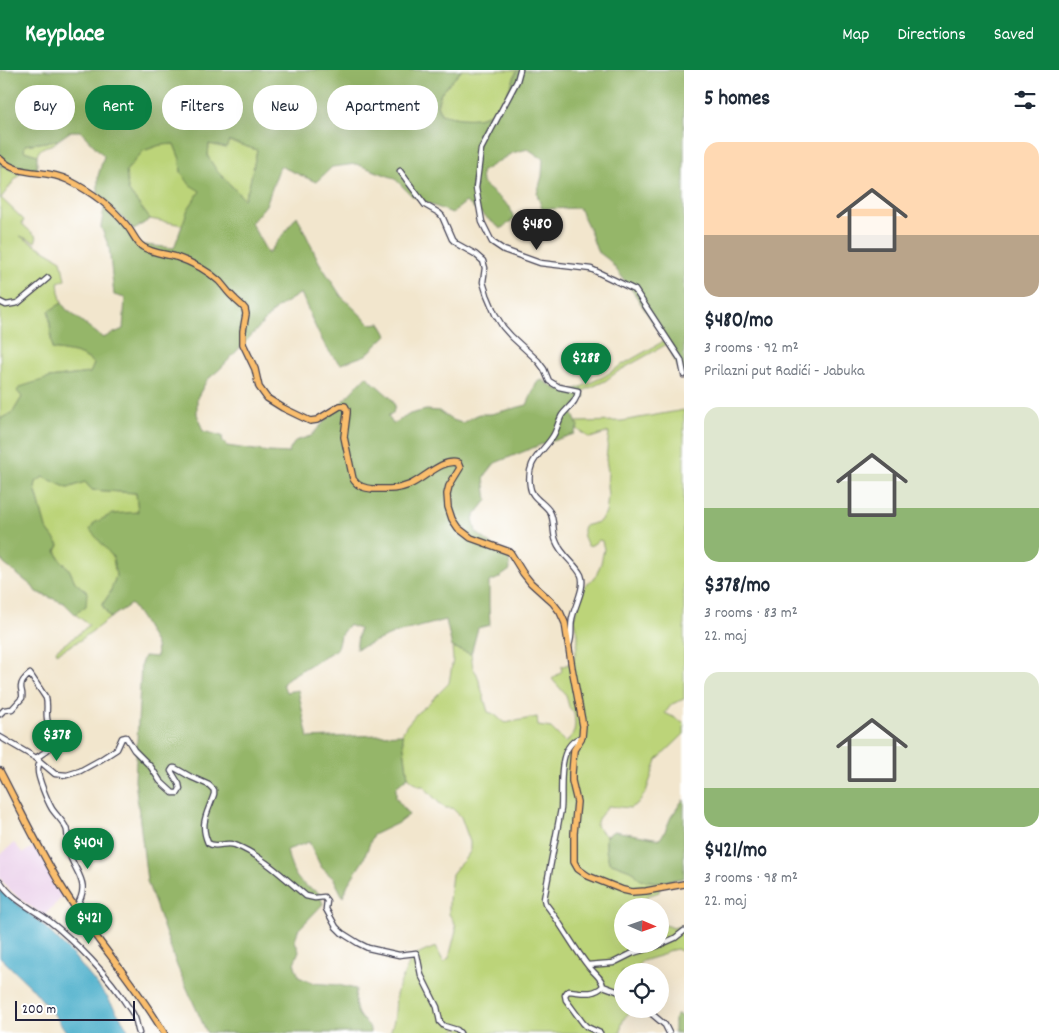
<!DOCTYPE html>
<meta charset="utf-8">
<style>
:root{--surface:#fff;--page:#f6f6f7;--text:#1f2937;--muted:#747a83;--accent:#0b8043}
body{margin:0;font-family:Dekko,sans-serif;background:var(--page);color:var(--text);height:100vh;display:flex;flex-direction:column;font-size:19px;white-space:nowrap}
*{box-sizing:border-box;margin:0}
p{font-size:16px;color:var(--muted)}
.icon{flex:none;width:28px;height:28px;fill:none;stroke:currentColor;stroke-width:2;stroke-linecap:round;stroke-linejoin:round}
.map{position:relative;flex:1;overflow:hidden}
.side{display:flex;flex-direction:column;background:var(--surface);width:375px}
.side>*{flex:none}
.banner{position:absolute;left:15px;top:15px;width:475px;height:45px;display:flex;gap:10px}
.needle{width:32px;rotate:92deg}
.tools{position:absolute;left:614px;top:828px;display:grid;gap:10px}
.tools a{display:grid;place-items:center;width:55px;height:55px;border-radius:50%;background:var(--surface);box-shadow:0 5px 20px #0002;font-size:25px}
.scale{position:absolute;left:15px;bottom:12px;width:120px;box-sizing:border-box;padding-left:5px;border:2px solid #22223b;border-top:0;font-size:14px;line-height:18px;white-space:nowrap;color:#22223b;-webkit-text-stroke:4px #fff;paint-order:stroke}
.price{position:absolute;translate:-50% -42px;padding:0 11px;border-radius:18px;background:var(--accent);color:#fff;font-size:16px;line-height:32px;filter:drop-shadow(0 1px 2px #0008)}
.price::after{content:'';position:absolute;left:50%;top:30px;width:15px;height:11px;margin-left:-8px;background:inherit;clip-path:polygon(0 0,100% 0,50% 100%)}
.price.current{background:#222;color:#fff}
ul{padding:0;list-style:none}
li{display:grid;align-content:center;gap:10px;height:265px;padding:0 20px}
li span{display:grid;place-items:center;height:155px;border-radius:15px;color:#555}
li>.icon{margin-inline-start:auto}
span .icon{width:90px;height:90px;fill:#fffc;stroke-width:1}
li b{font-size:21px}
h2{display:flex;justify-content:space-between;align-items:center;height:60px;padding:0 20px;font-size:21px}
.chip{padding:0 18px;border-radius:22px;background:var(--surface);box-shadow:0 5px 20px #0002;font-size:18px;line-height:45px}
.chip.current{background:var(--accent);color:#fff}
header{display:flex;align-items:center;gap:30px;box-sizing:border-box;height:70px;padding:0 25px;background:var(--accent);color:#fff}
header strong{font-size:24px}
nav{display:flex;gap:28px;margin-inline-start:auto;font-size:18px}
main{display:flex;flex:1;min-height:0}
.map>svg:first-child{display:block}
.built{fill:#ebd1eb}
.green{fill:#bcd479;stroke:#6f7b5a}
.forest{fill:#95b669;stroke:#5c6c52;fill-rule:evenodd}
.water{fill:#4cafcb;stroke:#376883}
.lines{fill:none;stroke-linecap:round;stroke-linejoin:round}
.minor-casing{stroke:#413f51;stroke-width:7}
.major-casing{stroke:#413f51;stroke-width:8}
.minor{stroke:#fff;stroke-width:4.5}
.major{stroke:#fabe6d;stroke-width:5.5}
</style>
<header>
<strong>Keyplace</strong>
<nav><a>Map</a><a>Directions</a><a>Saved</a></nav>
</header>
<main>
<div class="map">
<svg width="684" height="963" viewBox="0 0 684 963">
<rect width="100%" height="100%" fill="#fff"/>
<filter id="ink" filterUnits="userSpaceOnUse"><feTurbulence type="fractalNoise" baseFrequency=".02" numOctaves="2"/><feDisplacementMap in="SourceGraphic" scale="10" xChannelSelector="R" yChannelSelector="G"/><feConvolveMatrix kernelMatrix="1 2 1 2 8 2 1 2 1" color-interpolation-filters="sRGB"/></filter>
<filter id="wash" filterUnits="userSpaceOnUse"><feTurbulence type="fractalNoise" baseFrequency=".0096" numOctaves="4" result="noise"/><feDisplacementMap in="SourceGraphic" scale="20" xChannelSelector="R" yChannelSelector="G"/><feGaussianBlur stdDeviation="1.12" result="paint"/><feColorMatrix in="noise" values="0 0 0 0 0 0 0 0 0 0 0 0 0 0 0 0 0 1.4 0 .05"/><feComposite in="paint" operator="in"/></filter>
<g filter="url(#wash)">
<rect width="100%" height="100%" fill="#f2e6cd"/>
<!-- built -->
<path class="built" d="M14 773 23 783 35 776 63 826 44 846 20 829 6 816 0 808V785Z"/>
<!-- green -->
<path class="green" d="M462 0H517C512 14 504 35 491 43 477 52 455 48 441 44L437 35 441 23Z
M58 70C51 79 43 72 37 85L24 81 25 75Z
M229 71 257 80 249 117 244 129 217 101 208 87 209 74Z
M174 74 180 89 181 102 201 121 188 139 183 155 150 149 128 120 126 101 143 81 160 75Z
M3 95 11 100 20 103 1 128 24 150 22 154 37 167 35 172 20 166 61 190 65 210 58 212 59 222 62 233 49 241 52 279C67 282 83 282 94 294L90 303 49 308 22 327 13 342 0 349V97Z
M664 271 667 274 617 302 605 311 583 321 581 317 603 307 625 293Z
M684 340V629L672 634 665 643 683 652 684 656V664L657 690 646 722 638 733 630 738 608 736 598 749 596 756 606 766V780L609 792 633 801 640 810 660 812 659 822 647 826 646 836H622V874H660V853L673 858 684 855V879L681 881 677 879 667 881 662 885 642 891 632 901H622V939H632C629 944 624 947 623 951 621 955 621 959 621 963H464L457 958 453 963H390C396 947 395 941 396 925 397 920 409 892 412 889 419 883 428 880 436 877L444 893 449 888 456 860 455 854 449 844V830L452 804 459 795 464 790 470 782V772L461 747 452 738H446L442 736 423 716H419L408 707 402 664 406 656 417 643 427 635 449 613 453 589 452 577 471 584 473 598 477 604 488 642C497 644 498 649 505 653L537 647 538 656 551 658 566 673 574 662 575 654 574 643 569 637 566 625 552 609 562 601 561 597 573 592 578 572V564L574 547 585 516 596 506 601 493 604 479 602 471 599 470 592 475 588 476C585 469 581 463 584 456L599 452 606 443 607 435 608 425 607 417 608 402 606 389 609 362 590 368 577 359 578 356 576 352 622 351Z
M43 407 68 418 85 412 92 420 136 423 138 442 111 445 113 487 116 506 110 523 102 535 110 548 79 571 57 583 56 580 76 566 89 555 75 544 86 536 69 499 60 489 56 481 59 475 46 458 35 418 36 412Z"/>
<!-- forest -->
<path class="forest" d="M0 0H462L441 23 437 35 441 44C455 48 477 52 491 43 504 35 512 14 517 0H684V304L682 305 667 274 634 223 609 190 597 181 589 158 579 138 542 139 537 124 542 106 543 89 528 79 512 83 481 102 482 113 510 137 514 149 501 159 466 132 452 143 432 135 412 126 394 108 356 94 332 97 316 112 280 96 266 135 251 153 268 184 297 146 319 192 341 226 370 254 380 253 387 265 366 285 341 294C323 281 310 244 301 223L277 238 220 299 207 310 197 328V344L203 361 222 366 223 372 227 376 269 382 288 383 295 371 311 366 366 306 392 329 395 336 393 343 388 346 393 354 410 344 426 340 439 341 450 349 462 353 479 344H491L527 335 537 312 542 310 557 319 568 322 581 317 585 326 571 340 578 356 574 364 540 375 495 393 484 407 487 430 473 448 476 462 509 488 510 500 497 509 489 512V536L490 555 478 558 471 584 452 577 446 550 396 563 356 579 359 559 348 555 340 566 337 579 288 608 283 614 286 622 298 620 308 668 402 664 408 707 396 717V728L409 745 398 753 373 765 363 791 348 814 343 827 334 809 321 797 309 772 287 780C289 790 292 802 299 810 304 816 312 819 319 823L323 834 298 860 295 871 299 881 294 893 299 907 312 913 338 915 356 919C355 928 354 939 360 947 365 953 371 954 370 963H207L177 896 147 811 135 710 141 594 144 586 157 587 156 575 142 550 131 534 110 548 102 535 110 523 116 506 113 487 90 460 94 453 112 444 138 442 136 423 92 420 85 412 68 418 43 407 36 412 35 418 46 458 59 475 56 481 60 489 69 499 75 512 87 522 86 536 75 544 64 533 36 522 32 516 4 494 1 489 0 482V349L13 342 22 327 17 321 20 317 49 308 90 303 94 294C83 282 67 282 52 279L49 241 62 233 66 239 103 268 123 259 125 228 114 225 109 177 101 157 104 138 124 156 137 176 145 175 174 178 188 139 200 121 190 115 181 102 180 89 174 74 160 75 143 81 126 101 128 120 150 149 134 160 129 154 98 125V106L104 86 80 61H71L58 70 25 75 24 81 37 85V101L22 98 6 92 0 97ZM229 71 257 80 249 117 244 129 217 101 208 87 209 74 226 78Z
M684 730V808L660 812 640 810 633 801 609 792 606 780V766L614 761 660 769 665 761 671 747 682 731Z
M678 944 684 949V963H674V950Z"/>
<!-- water -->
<path class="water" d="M0 820 42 854 72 884 107 927 126 956 129 963H67L56 947 32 918 0 887Z"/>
</g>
<g filter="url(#ink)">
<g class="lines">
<!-- minor casing -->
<g class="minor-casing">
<path id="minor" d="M520 0 517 11 481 79 476 118 482 152 492 172 504 180 540 193 591 199 635 220 681 290 684 305
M400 101 425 135 439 143 442 146 452 169 457 174 475 184 483 191 485 198 483 212 487 225 495 244 503 257 511 266 538 291 544 299 549 311 559 317 578 321C577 332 568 337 562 345 558 352 557 360 553 366 541 385 526 390 530 416 531 428 544 432 550 442 555 451 552 462 556 471 561 485 575 493 581 505 586 517 574 537 572 549 570 559 573 565 569 575
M0 232 6 235 18 233 48 208
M0 644 4 640 12 639 22 628C23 623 21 621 21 617 21 611 26 607 30 604L46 628C48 635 46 641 47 648 48 655 53 670 51 675 49 681 40 685 36 688
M0 667 36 688 55 704 67 705 80 701 100 690 117 679 122 668 126 667 134 680 151 697 160 711 173 723H178L180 719 179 714 171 701 173 698H175L191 707 209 715 214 720V724C208 743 199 752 208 773 217 779 225 771 235 775 261 785 285 808 306 826L315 828 324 827 327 831 326 839 336 857 342 863 358 873 368 878 399 885 416 883 417 885 421 905 437 937 440 952 444 956 457 960 460 963
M582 667C555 675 563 718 561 739L544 829 545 833C561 853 573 877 589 897 594 903 602 908 603 916 594 926 581 922 569 921L567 922 565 925 566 930 583 953 587 957 600 963
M40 692C39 694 38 697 38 699 37 707 48 732 52 739 56 745 63 751 66 758 69 764 66 773 68 780 75 804 92 812 76 837
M0 811C11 829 31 838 48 850 75 871 109 906 127 935 130 939 133 943 135 948 137 953 137 958 139 963
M588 895 613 893 633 883 657 876 675 868 684 861
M603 916 622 923
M646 939 665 955 669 963"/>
</g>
<!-- major casing -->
<g class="major-casing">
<path id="major" d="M0 89C20 108 45 98 68 110 90 121 112 137 127 156 133 163 136 173 143 177 152 183 166 184 176 187 191 192 207 200 219 211 224 216 228 223 234 228 237 232 242 234 245 239L246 244 243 261V274L255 299 259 317 267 328 283 338 310 351 317 350 340 336H345L347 340V343L344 367 353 409C358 417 365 418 373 419 386 419 397 420 409 415 423 410 442 388 458 393L460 398 449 416 447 424 448 437 452 449 458 458 471 468 510 482 523 503 531 513 553 533 560 542 565 553 572 598 583 656 582 667 574 680 572 703V711L577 732 574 763V792L578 799 588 806 623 820 632 822 646 821 684 814
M0 701C21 741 41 784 65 822 96 871 135 913 164 963"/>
</g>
<!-- minor -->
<use href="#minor" class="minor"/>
<!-- major -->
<use href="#major" class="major"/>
</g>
</g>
</svg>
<div class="tools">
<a><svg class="needle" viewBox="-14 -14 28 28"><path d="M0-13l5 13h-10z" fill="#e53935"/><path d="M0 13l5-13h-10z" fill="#747a83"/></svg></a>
<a><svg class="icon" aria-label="locate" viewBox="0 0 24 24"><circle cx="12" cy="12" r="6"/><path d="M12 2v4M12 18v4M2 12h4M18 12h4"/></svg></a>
</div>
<div class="scale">200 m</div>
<b class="price current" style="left:537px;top:181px">$480</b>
<b class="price" style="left:586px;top:315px">$288</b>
<b class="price" style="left:57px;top:692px">$378</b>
<b class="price" style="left:88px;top:800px">$404</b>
<b class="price" style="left:89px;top:875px">$421</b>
<div class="banner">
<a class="chip">Buy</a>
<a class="chip current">Rent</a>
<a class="chip">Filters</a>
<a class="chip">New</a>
<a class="chip">Apartment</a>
</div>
</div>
<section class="side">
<h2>5 homes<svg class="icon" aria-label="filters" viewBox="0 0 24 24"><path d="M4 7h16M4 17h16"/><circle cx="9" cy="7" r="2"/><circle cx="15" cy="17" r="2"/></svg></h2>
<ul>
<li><span style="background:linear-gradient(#ffd9b3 60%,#b9a48a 0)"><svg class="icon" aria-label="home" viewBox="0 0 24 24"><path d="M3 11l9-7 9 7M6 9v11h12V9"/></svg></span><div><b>$480/mo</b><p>3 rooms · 92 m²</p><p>Prilazni put Radići - Jabuka</p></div></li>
<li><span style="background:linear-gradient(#dfe7d0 65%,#8fb573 0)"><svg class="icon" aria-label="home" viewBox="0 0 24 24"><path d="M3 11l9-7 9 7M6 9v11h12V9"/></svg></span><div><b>$378/mo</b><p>3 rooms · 83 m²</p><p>22. maj</p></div></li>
<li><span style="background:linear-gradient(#dfe7d0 75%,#8fb573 0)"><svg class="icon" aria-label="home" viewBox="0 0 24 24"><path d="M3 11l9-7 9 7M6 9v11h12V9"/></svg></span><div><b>$421/mo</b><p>3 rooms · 98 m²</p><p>22. maj</p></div></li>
</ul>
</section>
</main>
